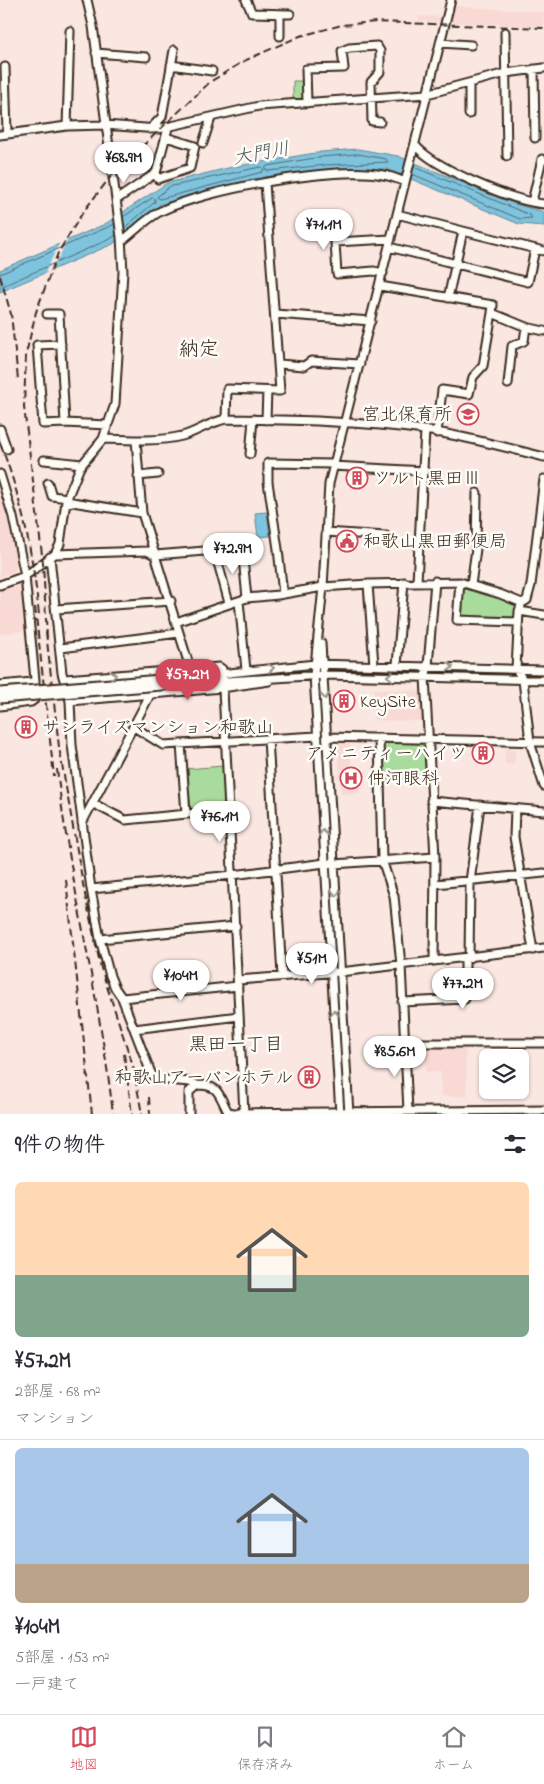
<!DOCTYPE html>
<html lang="ja">
<meta charset="utf-8">
<style>
:root{--surface:#fff;--page:#f7f7f7;--text:#2b2b33;--muted:#7c7c81;--line:#e1e1e2;--accent:#d1495b}
body{margin:0;font-family:"Indie Flower","Klee One",sans-serif;background:var(--page);color:var(--text);height:100vh;display:flex;flex-direction:column;font-size:19px;white-space:nowrap}
*{box-sizing:border-box;margin:0}
p{font-size:16px;color:var(--muted)}
.icon{flex:none;width:28px;height:28px;fill:none;stroke:currentColor;stroke-width:2;stroke-linecap:round;stroke-linejoin:round}
.map{position:relative;height:1114px;overflow:hidden}
.panel{display:flex;flex-direction:column;background:var(--surface);flex:1}
.panel>*{flex:none}
.controls{position:absolute;left:479px;top:1049px;display:grid;gap:10px}
.controls a{display:grid;place-items:center;width:50px;height:50px;border-radius:8px;background:var(--surface);box-shadow:0 1px 4px #0004;font-size:25px}
.price{position:absolute;translate:-50% -42px;padding:0 11px;border-radius:18px;background:#fff;color:#222;font-size:16px;line-height:32px;filter:drop-shadow(0 1px 2px #0008)}
.price::after{content:'';position:absolute;left:50%;top:30px;width:15px;height:11px;margin-left:-8px;background:inherit;clip-path:polygon(0 0,100% 0,50% 100%)}
.price.selected{background:var(--accent);color:#fff}
ul{padding:0;list-style:none}
li{display:grid;align-content:center;gap:10px;height:265px;padding:0 15px}
li+li{border-top:1px solid var(--line)}
li span{display:grid;place-items:center;height:155px;border-radius:8px;color:#555}
li>.icon{margin-inline-start:auto}
span .icon{width:90px;height:90px;fill:#fffc;stroke-width:1}
li b{font-size:21px}
h2{display:flex;justify-content:space-between;align-items:center;height:60px;padding:0 15px;font-size:21px}
.menu{display:flex;justify-content:space-around;align-items:center;height:70px;border-top:1px solid var(--line);background:var(--surface);font-size:14px;color:var(--muted)}
.menu a{display:grid;justify-items:center;gap:2px}
.menu .selected{color:var(--accent)}
.map>svg:first-child{display:block}
.built{fill:#f8d9d3}
.green{fill:#a9db9c;stroke:#72825d}
.water{fill:#7ec4df;stroke:#638692}
.pier{fill:#fae7e2}
.lines{fill:none;stroke-linecap:round;stroke-linejoin:round}
.shore{stroke:#56686b;stroke-width:1}
.minor-casing{stroke:#3b2a1e;stroke-width:11}
.minor{stroke:#fdfcf7;stroke-width:7}
.rail{stroke:#3b2a1e;stroke-width:2;stroke-dasharray:8 4;stroke-linecap:butt}
.minor-bridge-casing{stroke:#3b2a1e;stroke-width:11;stroke-linecap:butt}
.minor-bridge{stroke:#fdfcf7;stroke-width:7}
.oneway{stroke:#9c938a}
.labels{text-anchor:middle;stroke-width:5;stroke-linejoin:round;paint-order:stroke}
.poi-label{font-size:18px;fill:#3b2a1e;stroke:#fdfcf7;text-anchor:start}
.water-label{font-size:19px;font-style:italic;fill:#4f5858;stroke:#fdfcf7}
.neighbourhood-label{font-size:19px;fill:#3b2a1e;stroke:#fdfcf7}
.quarter-label{font-size:20px;fill:#3b2a1e;stroke:#fdfcf7}
</style>
<div class="map">
<svg width="544" height="1114" viewBox="0 0 544 1114">
<rect width="100%" height="100%" fill="#fae7e2"/>
<filter id="ink" filterUnits="userSpaceOnUse"><feTurbulence type="fractalNoise" baseFrequency=".02" numOctaves="2"/><feDisplacementMap in="SourceGraphic" scale="10" xChannelSelector="R" yChannelSelector="G"/><feConvolveMatrix kernelMatrix="1 2 1 2 8 2 1 2 1" color-interpolation-filters="sRGB"/></filter>
<g filter="url(#ink)">
<!-- built -->
<path class="built" d="M453 6 544 12V26L419 21V16L450 17Z
M0 486 17 564 15 571 0 577Z
M21 586 26 630 0 634V591Z
M374 689 421 691 423 721 373 720Z
M338 741H350L351 769 339 770Z
M505 748 515 751 514 765 505 764Z
M359 770 360 793 341 794 339 771Z
M465 1047 467 1096H441V1072H426L425 1048Z"/>
<!-- green -->
<path class="green" d="M293 81H302L304 97 301 101H293Z
M463 585 500 595 516 603 515 617 512 619 461 618 459 615Z
M385 743 421 744 424 747 426 778 384 780 383 745Z
M223 766 225 807 191 810 186 769Z"/>
<!-- water -->
<path class="water" d="M358 149 398 156 515 204 544 212V226L519 224 387 169 326 170 266 177 161 204 113 244 0 292V270L105 224 167 183 232 167 321 152Z
M267 512 270 536 258 537 255 513Z"/>
<!-- pier -->
<path class="pier" d="M68 239 52 271 45 273 61 240Z"/>
<g class="lines">
<!-- shore -->
<path class="shore" d="M358 154 386 159 388 162 326 165 268 171 265 169 267 166 321 157Z
M262 167 264 170 262 172 160 199 157 197 169 187Z
M412 174 520 219 532 218 530 215 414 167
M123 217 152 198 155 199V202L124 228
M0 274 115 224
M0 287 110 239 116 235"/>
<!-- minor casing -->
<g class="minor-casing">
<path id="minor" d="M246 0 252 13 290 14
M505 32 507 156
M280 36V14
M440 43 471 45
M96 53 146 57
M171 65 212 71
M5 67 7 133
M534 69 535 138
M469 83V114
M307 103 306 69 344 68 342 51 349 48 377 46 380 51V72L371 82 372 121 380 122
M67 126 70 31
M150 129 162 117 174 50
M0 135 67 126 105 125 158 129 259 106 427 94 506 73 544 68
M203 143 211 118
M415 145C434 168 514 202 544 204
M156 173 158 179 190 168 195 146 166 137
M116 200 156 173 168 128
M532 202 542 159 544 160
M397 214 463 231 448 298
M463 231 544 251
M122 241C134 232 147 218 161 211 204 190 336 165 383 175 391 176 398 179 405 182
M389 247 528 282 535 249
M383 273 374 271 337 274 335 242 391 239
M380 286 493 305 492 313
M47 314H59L65 423 108 425
M275 314 371 321
M61 344 37 345 43 424 65 423
M279 364 304 366 311 361 360 364
M508 384 512 346 524 341 526 327
M226 419 227 389 280 391 265 183
M266 420 267 391
M0 429 7 449
M437 433 442 390 469 394 473 377 483 366 492 313 526 327 544 331
M103 439C128 440 157 442 182 436 197 432 210 422 226 419 292 420 358 421 424 430 465 436 504 447 544 457
M136 440 142 513 190 668
M250 454 253 419
M44 460 82 464
M333 466 425 471
M0 474 13 517 25 576 35 680V699L31 702 0 706
M138 476 158 474
M544 479 531 585 527 600 522 603 519 611 516 669 523 680 530 742 544 786
M48 483 52 496 68 498
M66 501 142 513
M326 532 386 536
M215 552 229 603
M55 554 147 551 155 555 242 548 247 598
M50 557 62 673 70 701 72 745 91 889 100 939 110 976 115 988 122 998 151 1073 155 1079 190 1082 197 1085
M417 582 425 431
M460 582 457 620 518 622
M368 584 374 665
M0 585 25 576 55 554 60 544 66 501 80 467 103 439 115 404 123 272 121 237 93 26 87 0
M471 585 476 549 477 493
M283 594 278 549 268 482V463L334 464
M239 601 246 670
M56 609 171 601
M519 611 544 615
M176 622 247 598 278 595 323 587 368 584 460 582 500 594 522 603
M321 643 349 1114
M61 648 179 633
M397 665 404 582
M210 675 315 664 544 670
M65 679 219 667 222 669 244 1114
M211 682 324 675 544 680
M0 685 33 682
M70 701 222 688 269 681
M134 727 163 745 317 736
M327 737 544 742
M268 738 282 976
M379 738 382 860 394 896 401 965 408 1111
M181 744 186 814
M431 801 544 811
M94 804 125 820 229 810
M515 809 514 837 533 950
M82 823 151 693
M436 884 544 873
M91 889 233 875 325 863 334 864 435 857
M100 939 236 926
M469 958 470 882 480 805
M434 961 435 857 425 677 428 666 435 581
M238 980 340 972 544 948
M122 998 238 986
M402 1002 465 999V958
M134 1029 239 1016
M404 1043H544
M189 1114V1092L197 1085C220 1085 218 1094 228 1112L234 1113 544 1110
M340 1114 314 675 323 587 329 484 451 0"/>
</g>
<!-- minor -->
<use href="#minor" class="minor"/>
<!-- rail -->
<path class="rail" d="M0 276 11 314 18 379
M0 443C22 499 33 555 39 615
M35 607 54 776
M46 632 59 747 84 890 101 968 133 1066 142 1114
M47 638 43 563 24 407 26 354 36 312 58 253 83 212 112 175 210 82 244 61 300 36 342 25 376 22 544 28
M57 769C70 885 100 998 113 1114
M66 880 92 1114
M124 1054 132 1114
M149 1097 150 1114"/>
<!-- minor-bridge casing -->
<g class="minor-bridge-casing">
<path id="minor-bridge" d="M0 692 210 675
M0 699 211 682"/>
</g>
<!-- minor-bridge -->
<use href="#minor-bridge" class="minor-bridge"/>
</g>
<!-- one-way arrows -->
<defs><path id="oneway-chevron" d="M-2-3.5L2.5 0L-2 3.5" fill="none" stroke-width="1.6" stroke-linecap="round" stroke-linejoin="round" transform="scale(1.25)"/></defs>
<g class="oneway">
<use href="#oneway-chevron" transform="translate(450 667) rotate(2)"/>
<use href="#oneway-chevron" transform="translate(271 668) rotate(-5)"/>
<use href="#oneway-chevron" transform="translate(113 675) rotate(-5)"/>
<use href="#oneway-chevron" transform="translate(390 676) rotate(-179)"/>
<use href="#oneway-chevron" transform="translate(325 696) rotate(87)"/>
<use href="#oneway-chevron" transform="translate(323 833) rotate(-94)"/>
<use href="#oneway-chevron" transform="translate(336 893) rotate(87)"/>
<use href="#oneway-chevron" transform="translate(334 1013) rotate(-93)"/>
</g>
</g>
<!-- icons -->
<defs>
<g id="school-ring" transform="scale(1.125)"><circle r="9.5" fill="#fdfcf7" stroke="#d1495b" stroke-width="1.5"/><path d="M0-5L7-2L0 1L-7-2ZM-4 1L0 2.5L4 1V4Q0 6-4 4Z" fill="#d1495b"/></g>
<g id="building-ring" transform="scale(1.125)"><circle r="9.5" fill="#fdfcf7" stroke="#d1495b" stroke-width="1.5"/><path d="M-4-6H4V6H1V3H-1V6H-4ZM-2.5-4.3h1.7v1.8h-1.7ZM.8-4.3h1.7v1.8H.8ZM-2.5-1h1.7V.8h-1.7ZM.8-1h1.7V.8H.8Z" fill="#d1495b"/></g>
<g id="civic-ring" transform="scale(1.125)"><circle r="9.5" fill="#fdfcf7" stroke="#d1495b" stroke-width="1.5"/><path d="M-.6-6.5H3V-4.5H.6V-3L4-1V1h2V6H-6V1h2V-1L-.6-3ZM-1.2 2.5V6h2.4V2.5Z" fill="#d1495b"/></g>
<g id="hospital-ring" transform="scale(1.125)"><circle r="9.5" fill="#fdfcf7" stroke="#d1495b" stroke-width="1.5"/><path d="M-5-5h3v3.5h4V-5h3V5h-3V1.5h-4V5h-3Z" fill="#d1495b"/></g>
</defs>
<g fill-rule="evenodd">
<use href="#school-ring" x="468" y="414"/>
<use href="#building-ring" x="357" y="478"/>
<use href="#civic-ring" x="347" y="541"/>
<use href="#building-ring" x="344" y="701"/>
<use href="#building-ring" x="26" y="727"/>
<use href="#building-ring" x="483" y="753"/>
<use href="#hospital-ring" x="351" y="778"/>
<use href="#building-ring" x="309" y="1077"/>
</g>
<g class="labels">
<!-- poi labels -->
<g class="poi-label">
<text x="452" y="420" text-anchor="end">宮北保育所</text>
<text x="373" y="484">ソルト黒田Ⅲ</text>
<text x="363" y="547">和歌山黒田郵便局</text>
<text x="360" y="707">KeySite</text>
<text x="42" y="733">サンライズマンション和歌山</text>
<text x="467" y="759" text-anchor="end">アメニティーハイツ</text>
<text x="367" y="784">仲河眼科</text>
<text x="293" y="1083" text-anchor="end">和歌山アーバンホテル</text>
</g>
<!-- water labels -->
<g class="water-label">
<text transform="translate(261 152) rotate(-10)" y="7">大門川</text>
</g>
<!-- neighbourhood labels -->
<g class="neighbourhood-label">
<text x="236" y="1050">黒田一丁目</text>
</g>
<!-- quarter labels -->
<g class="quarter-label">
<text x="199" y="355">納定</text>
</g>
</g>
</svg>
<div class="controls">
<a><svg class="icon" aria-label="layers" viewBox="0 0 24 24"><path d="M12 4l9 5-9 5-9-5zM3 14l9 5 9-5"/></svg></a>
</div>
<b class="price" style="left:124px;top:184px">¥68.9M</b>
<b class="price" style="left:324px;top:251px">¥71.1M</b>
<b class="price" style="left:233px;top:575px">¥72.9M</b>
<b class="price selected" style="left:188px;top:701px">¥57.2M</b>
<b class="price" style="left:220px;top:843px">¥76.1M</b>
<b class="price" style="left:312px;top:985px">¥51M</b>
<b class="price" style="left:181px;top:1002px">¥104M</b>
<b class="price" style="left:463px;top:1010px">¥77.2M</b>
<b class="price" style="left:395px;top:1078px">¥85.6M</b>
</div>
<section class="panel">
<h2>9件の物件<svg class="icon" aria-label="filters" viewBox="0 0 24 24"><path d="M4 7h16M4 17h16"/><circle cx="9" cy="7" r="2"/><circle cx="15" cy="17" r="2"/></svg></h2>
<ul>
<li><span style="background:linear-gradient(#ffd9b3 60%,#7fa58c 0)"><svg class="icon" aria-label="home" viewBox="0 0 24 24"><path d="M3 11l9-7 9 7M6 9v11h12V9"/></svg></span><div><b>¥57.2M</b><p>2部屋 · 68 m²</p><p>マンション</p></div></li>
<li><span style="background:linear-gradient(#a9c7e8 75%,#b9a48a 0)"><svg class="icon" aria-label="home" viewBox="0 0 24 24"><path d="M3 11l9-7 9 7M6 9v11h12V9"/></svg></span><div><b>¥104M</b><p>5部屋 · 153 m²</p><p>一戸建て</p></div></li>
</ul>
</section>
<nav class="menu">
<a class="selected"><svg class="icon" aria-label="map" viewBox="0 0 24 24"><path d="M3 6l6-2 6 2 6-2v14l-6 2-6-2-6 2zM9 4v14M15 6v14"/></svg>地図</a>
<a><svg class="icon" aria-label="saved" viewBox="0 0 24 24"><path d="M7 4h10v16l-5-4-5 4z"/></svg>保存済み</a>
<a><svg class="icon" aria-label="home" viewBox="0 0 24 24"><path d="M3 11l9-7 9 7M6 9v11h12V9"/></svg>ホーム</a>
</nav>
